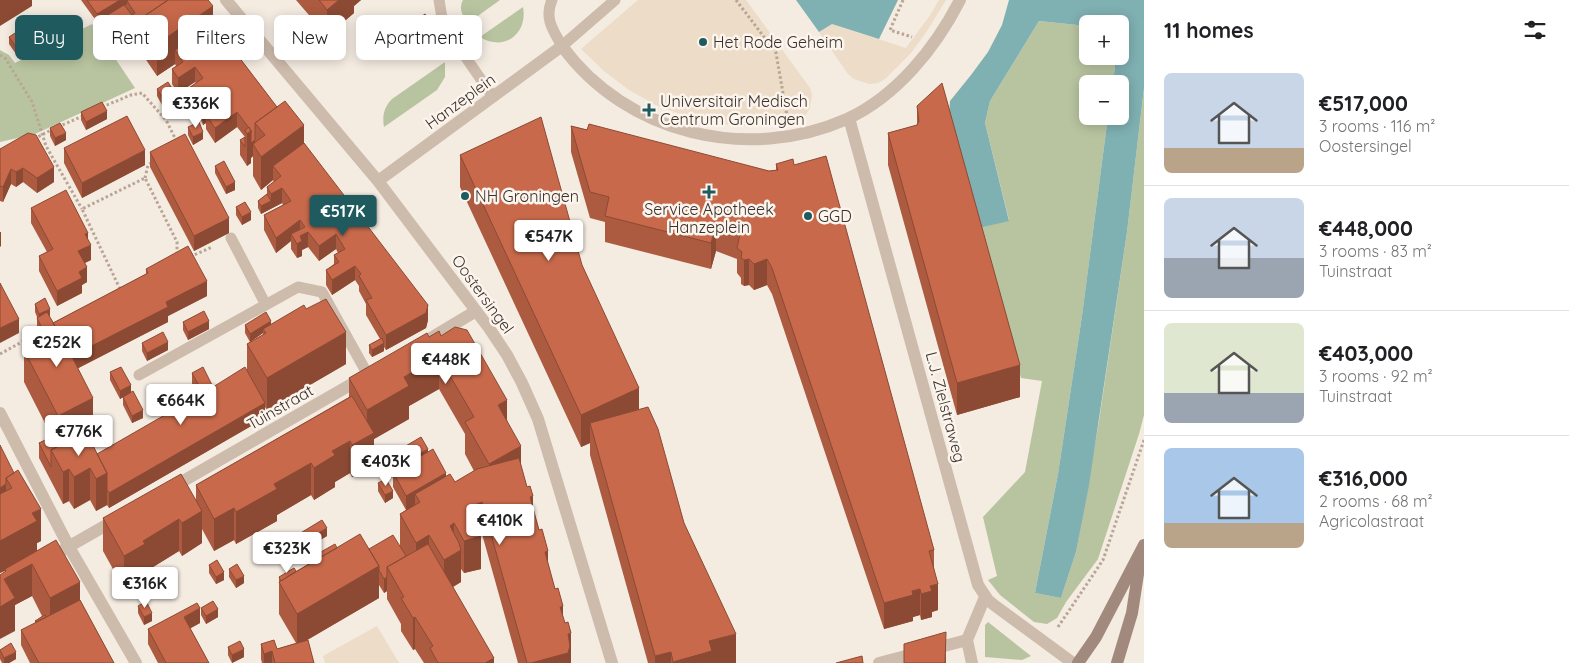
<!DOCTYPE html>
<meta charset="utf-8">
<style>
:root{--surface:#fff;--page:#f2f2f2;--text:#202124;--muted:#757577;--line:#e0e0e0;--accent:#1f5a5e}
body{margin:0;font-family:Quicksand,sans-serif;background:var(--page);color:var(--text);height:100vh;display:flex;flex-direction:column;font-size:19px;white-space:nowrap}
*{box-sizing:border-box;margin:0}
p{font-size:16px;color:var(--muted)}
.icon{flex:none;width:28px;height:28px;fill:none;stroke:currentColor;stroke-width:2;stroke-linecap:round;stroke-linejoin:round}
.map{position:relative;flex:1;overflow:hidden}
.side{display:flex;flex-direction:column;background:var(--surface);width:425px}
.side>*{flex:none}
.hud{position:absolute;left:15px;top:15px;width:475px;height:45px;display:flex;gap:10px}
.tools{position:absolute;left:1079px;top:15px;display:grid;gap:10px}
.tools a{display:grid;place-items:center;width:50px;height:50px;border-radius:8px;background:var(--surface);box-shadow:0 2px 12px #0003;font-size:25px}
.price{position:absolute;translate:-50% -42px;padding:0 11px;border-radius:5px;background:#fff;color:#222;font-size:16px;line-height:32px;filter:drop-shadow(0 1px 2px #0008)}
.price::after{content:'';position:absolute;left:50%;top:30px;width:15px;height:11px;margin-left:-8px;background:inherit;clip-path:polygon(0 0,100% 0,50% 100%)}
.price.on{background:var(--accent);color:#fff}
ul{padding:0;list-style:none}
li{display:flex;align-items:center;gap:15px;height:125px;padding:0 20px}
li+li{border-top:1px solid var(--line)}
li span{display:grid;place-items:center;flex:none;width:140px;height:100px;border-radius:8px;color:#555}
li>.icon{margin-inline-start:auto}
span .icon{width:60px;height:60px;fill:#fffc;stroke-width:1}
li b{font-size:21px}
h2{display:flex;justify-content:space-between;align-items:center;height:60px;padding:0 20px;font-size:21px}
.pill{padding:0 18px;border-radius:8px;background:var(--surface);box-shadow:0 2px 12px #0003;font-size:18px;line-height:45px}
.pill.on{background:var(--accent);color:#fff}
main{display:flex;flex:1;min-height:0}
.map>svg:first-child{display:block}
.green{fill:#b8c4a0}
.plaza{fill:#ecdcc8}
.water{fill:#7fb0b2}
.lines{fill:none;stroke-linecap:round;stroke-linejoin:round}
.path{stroke:#b9a596;stroke-width:3;stroke-dasharray:2.5 2.5;stroke-linecap:butt}
.service{stroke:#cdbbac;stroke-width:11}
.minor{stroke:#cdbbac;stroke-width:12}
.tertiary{stroke:#cdbbac;stroke-width:12}
.secondary{stroke:#a18a7d;stroke-width:12}
.wall{fill:#ac5a40}
.shaded-wall{fill:#8c4a34}
.building{fill:#c8694b;stroke:#8c4a34}
.poi-dot{fill:#1f5a5e;stroke:#fbf5ee;stroke-width:2}
.labels{text-anchor:middle;stroke-width:5;stroke-linejoin:round;paint-order:stroke}
.poi-label{font-size:16px;fill:#3b302b;stroke:#fbf5ee;text-anchor:start}
.street-label{font-size:16px;fill:#3b302b;stroke:#fbf5ee}
</style>
<main>
<div class="map">
<svg width="1144" height="663" viewBox="0 0 1144 663">
<rect width="100%" height="100%" fill="#f4ebe1"/>
<!-- green -->
<path class="green" d="M463 0H500L468 23C463 15 458 10 463 0Z
M523 7C528 34 504 52 480 37Z
M1039 21 1087 26 1088 56H1116L1113 84H1088V116H1108L1082 316 1058 474 1035 593 1061 598 1076 552 1099 421 1127 232 1144 88V415L1139 434 1098 559 1066 602 1057 618 1047 624 1034 622 1000 595 988 580 997 576 983 517 1025 472 1042 381 1021 378 979 228 1009 220 985 123 990 101Z
M92 24 135 88 35 134 0 142V50L9 55 15 63Z
M445 62V77L437 90 384 127C382 116 384 107 392 99Z
M988 622 1031 656 1022 660 985 657V625Z"/>
<!-- plaza -->
<path class="plaza" d="M638 0H746L810 88 812 95 810 108 805 116 797 121 769 125 741 126 713 123 686 116 656 105 629 90 604 71 581 49Z
M939 0H946L927 31 911 53 885 79 878 83 869 84 854 79 848 74 819 32 832 24 906 48 931 14Z
M377 626 399 663H325L323 656Z"/>
<!-- water -->
<path class="water" d="M796 0H898L879 39 832 24 819 32Z
M1009 0H1144V88L1127 232 1089 485 1076 552 1061 598 1035 593 1058 474 1082 316 1108 116H1120V84H1113L1116 56H1120V24H1088L1087 26 1039 21 990 101 985 123 1009 221 979 228 949 115 950 101 971 75 988 52 1002 25Z"/>
<g class="lines">
<!-- path -->
<path class="path" d="M736 0 776 53 787 116
M903 0 890 30 912 37
M0 55 5 58 32 102 46 146 82 209
M102 107 131 95 142 93 166 120 177 142
M58 127 85 115
M34 139 53 129
M145 178 148 165 154 161
M190 254 194 255 212 247
M120 289 82 209 145 178 177 242V256
M0 354 29 338
M1058 627 1103 560 1144 440"/>
<!-- service -->
<path class="service" d="M439 0 443 24 493 97
M552 0C544 18 553 30 562 46L615 0
M231 238 266 305
M139 375 298 287 322 292 368 375"/>
<!-- minor -->
<path class="minor" d="M426 341 476 311
M0 413 69 547 136 663
M171 488 364 377
M47 559 117 519
M967 640 985 597
M967 640 972 663
M879 663 967 640"/>
<!-- tertiary -->
<path class="tertiary" d="M226 0 378 181 489 328 507 355 522 383 538 419 612 663
M849 118 978 585 988 600 994 605 1073 663
M378 181 562 46C626 134 748 163 847 119 897 96 936 47 960 0"/>
<!-- secondary -->
<path class="secondary" d="M1078 663 1096 637 1144 545
M1117 663 1132 613 1140 561"/>
</g>
<!-- wall -->
<path class="wall" d="M81 0H127V1L213 23 304 143 428 320 426 328 386 350 384 347V351L372 357 369 353V345L380 339 366 315V304L359 291V286L355 280 332 295 326 285V270L334 264V255L338 253 336 249 319 261 308 247 302 250V256L297 258 291 249V241L276 253 264 230V215L283 205 282 203 261 214 258 208V201L267 194V187L274 182 273 180 261 190 253 176V156L251 158V163L247 166 240 155V140L245 137 237 127 215 143 206 129V123L203 125 201 120 199 121 189 103V88L196 83 195 82 178 93 172 84V69L176 66 175 64 157 76 140 51V36L139 33 131 39 123 26 107 36 101 27V20L97 22Z
M296 0H361L354 6V13L327 36Z
M415 21 442 45 432 52 415 29Z
M9 37 42 38 16 54 9 44Z
M157 89 173 97 162 105 157 96Z
M917 106 1020 397 957 415 888 165V133L917 125Z
M81 112 107 119 86 130 81 120Z
M571 126 769 171 776 170V164L794 165 934 550V568L938 610 932 612V617L921 620 920 615 913 617V621L884 629 772 294 767 285 754 290 749 285 744 286 741 284V278L737 273V259L716 251 711 269 605 242V222L590 218 571 152Z
M188 127 203 139 193 145 188 135Z
M50 128 66 140 55 146 50 136Z
M64 148 145 165 82 198 64 163Z
M0 149 54 182 37 193 23 182 16 187 11 184 3 202 0 201Z
M150 152 229 233 194 251 150 167Z
M460 155 582 265 684 523 736 663H648L590 455V443L581 447 460 187Z
M215 166 235 190 226 194 215 173Z
M236 207 251 220 242 225 236 215Z
M31 208 88 241 91 260 85 263 87 282 82 285V293L57 306 39 271V256L47 252 31 223Z
M146 269 207 296 168 316V322L78 368 93 430 87 434 97 454 164 416 160 408V394L180 406 197 397 192 388V373L213 387 247 370V344L263 335V333L250 342 245 333V325L271 324 346 364 267 410 265 407V418L109 508 107 505 96 511 90 500 74 509 69 501 63 504 39 458V443L52 437 24 382V350L26 349V338L37 333V317L35 312V304L50 316 49 317 53 323 146 274Z
M183 322 209 329 188 340 183 330Z
M441 336 507 420 521 467 563 618 571 663H518L482 534 480 535 481 569 464 573 461 569V582L453 587 494 663H424L415 649 413 650 401 631V624L387 599V591L384 593 379 585V598L307 640 314 663H262L261 659V644L277 649 296 643 279 614V577L296 571 319 558V553L337 548 369 549 400 546V514L406 510 393 487V477L388 479 382 467V460L428 452 446 477 455 482 474 471 465 454V434L439 389 409 406V419L374 439V465L352 477 350 473 335 482V487L314 500 311 495 277 515V521L236 544 234 540 214 551 202 529V543L182 556 179 551 145 572V577L124 589 103 551V518L196 500V485L349 397V378L429 337Z
M142 343 168 350 147 361 142 351Z
M110 372 131 393 143 418 132 423 123 405V397L120 399 110 380Z
M0 445 41 541 37 543V551L80 600 114 663H30L21 645V630L35 623V621L42 616 32 596 15 605V631L5 571 0 573Z
M378 483 393 498 385 503 378 491Z
M299 534 327 536 303 550 299 541Z
M209 565 224 580 216 584 209 573Z
M229 569 244 583 236 588 229 577Z
M138 606 152 621 144 625 138 613Z
M201 608 218 617 206 624 201 615Z
M200 623 190 628 209 663H158L148 644V629Z
M228 647 244 657 232 663 228 655Z
M0 650 16 659 9 663H2L0 659Z"/>
<!-- shaded-wall -->
<path class="shaded-wall" d="M0 0H32V6L0 26Z
M120 0H127V4L97 22V14Z
M339 0H361L354 6V13L327 36V10Z
M213 6V38L175 50V64L157 76V44Z
M123 18V26L107 36V28Z
M139 18V33L131 39V24Z
M42 30V38L16 54V47Z
M442 37V45L432 52V44Z
M195 67V82L178 93V78Z
M173 90V97L162 105V97Z
M216 96V111L206 115V123L203 125V117L201 113V120L199 121V106Z
M107 111V119L86 130V122Z
M237 112V127L215 143V128Z
M304 125V158L273 166V180L261 190V157Z
M251 131V143L255 140V147L253 144V156L251 158V163L247 166V134Z
M203 132V139L193 145V137Z
M66 133V140L55 146V138Z
M145 150V165L82 198V183Z
M54 167V182L37 193V178Z
M23 168V182L16 187V172Z
M11 169V184L3 202V187Z
M235 182V190L226 194V187Z
M282 188V203L261 214V206L271 201V194Z
M251 212V220L242 225V217Z
M229 218V233L194 251V236Z
M300 220V235L291 234V241L276 253V238Z
M716 225V251L711 269V243Z
M0 232H1V246L0 247Z
M308 232V247L302 250V256L297 258V244L300 236Z
M88 233V246L91 245V260L78 266V251L85 234Z
M336 234V249L319 261V246Z
M749 259V285L744 286V260Z
M767 259V285L754 290V264Z
M355 266V280L332 295V280Z
M87 267V282L82 285V293L57 306V291L79 272Z
M207 281V296L168 316V322L65 375V360L166 302Z
M428 305V320L426 328 386 350V335Z
M50 309V316L39 322V314Z
M19 319V333L0 343V328Z
M209 321V329L188 340V332Z
M271 321V329H263V333L250 342V334Z
M346 332V364L267 410V378Z
M168 342V350L147 361V353Z
M384 343V351L372 357V350Z
M439 357V389L409 406V419L374 439V465L352 477V445L367 437V410L404 377Z
M1020 365V397L957 415V383Z
M131 385V393L120 399V391Z
M639 388V420L590 423V443L581 447V415Z
M93 398V430L58 448V416Z
M507 400V432L498 405Z
M265 403V418L109 508V493Z
M143 410V418L132 423V416Z
M350 441V473L335 482V487L314 500V468L332 451Z
M521 446V478L489 496V464Z
M428 449V456L393 472V477L388 479V471Z
M311 463V495L277 515V521L236 544V512L274 484Z
M90 468V500L74 509V477Z
M69 469V501L63 504V472Z
M107 473V505L96 511V479Z
M446 473V488L415 494V506L406 511V496Z
M6 484V505L0 508V488Z
M393 491V498L385 503V495Z
M533 496V528L530 497Z
M482 502V534L472 538V506Z
M234 508V540L214 551V519Z
M41 509V541L37 543V553L0 573V541L32 513Z
M202 511V543L182 556V523Z
M179 519V551L145 572V577L124 589V556L143 541Z
M454 523V555L461 550V582L444 592V560L450 526Z
M327 528V536L303 550V542Z
M429 535V567L416 575V543Z
M481 536V569L464 573V541Z
M548 551V583L545 552Z
M32 564V596L15 605V631L0 639V607L4 579Z
M379 566V598L297 646V614Z
M224 572V580L216 584V577Z
M244 576V583L236 588V580Z
M387 577V591L384 593V579Z
M80 582V614L50 631V598Z
M938 584V610L932 612V617L921 620V594L930 586Z
M920 589V615L913 617V621L884 629V603L912 591Z
M563 606V638L560 607Z
M200 608V623L184 632V617Z
M218 609V617L206 624V616Z
M152 613V621L144 625V617Z
M415 617V649L413 650V618Z
M946 632V663H945Z
M571 633V663H531L568 634Z
M736 634V663H673V662L709 641Z
M244 649V657L232 663V655Z
M272 651V663H264V654Z
M16 652V659L9 663H4V658Z
M671 652V663H655V656Z
M494 658V663H485Z"/>
<!-- building -->
<path class="building" d="M87 0H120L97 14Z
M128 0H168L140 19V21L139 18 131 24 128 18 135 13 127 1Z
M168 0H208L213 6 157 44 140 19Z
M319 0H339L327 10Z
M124 5 132 15 128 18V25L123 18 107 28 101 19Z
M425 14 442 37 432 44 415 21Z
M35 20 42 30 16 47 9 37Z
M213 23 277 107 255 123V140L251 143V132H252L237 112 215 128 206 115 222 104 216 96 199 106 189 88 203 78 195 67 178 78 172 69 183 62 175 50Z
M168 82 173 90 162 97 157 89Z
M942 83 1020 365 957 383 888 133 917 125 919 121 917 106Z
M285 101 304 125 261 157 253 144 265 135 255 123Z
M102 102 107 111 86 122 81 112Z
M209 107 212 110 203 117 201 113Z
M127 116 145 150 82 183 64 148Z
M541 117 582 265 639 388 581 415 460 155Z
M199 122 203 132 193 137 188 127Z
M60 123 66 133 55 138 50 128Z
M589 124 769 171 778 170 776 164 793 159 794 165 826 156 934 550 929 551 938 584 930 586 932 591 921 594 920 589 912 591 913 595 884 603 772 268 767 259 754 264 749 259 744 260 741 258 742 252 737 248 740 234 716 225 711 243 605 216 609 197 590 192 571 126 587 130Z
M249 127 251 131 247 134 245 130Z
M28 133 36 135 54 167 37 178 23 168 16 172 11 169 3 187 0 186V149Z
M185 134 229 218 194 236 150 152Z
M245 137V147L240 140Z
M304 143 428 305 426 313 386 335 366 300 372 298 359 276 361 274 355 266 332 280 326 270 339 262 334 255 345 249 336 234 319 246 308 232 300 236 302 241 297 244 291 234 305 227 300 220 276 238 264 215 291 201 282 188 271 194 267 187 281 176 273 166Z
M224 161 235 182 226 187 215 166Z
M66 190 88 233 85 234 91 245 78 251 87 267 79 272 82 278 57 291 39 256 53 249 31 208Z
M267 194 271 201 261 206 258 201Z
M245 202 251 212 242 217 236 207Z
M188 246 207 281 166 302 168 307 72 356 53 323 148 273 146 269Z
M0 283 19 319 0 328Z
M45 298 50 309 39 314 35 304Z
M326 299 346 332 267 378 247 344 266 333 263 329 304 305 306 309Z
M204 311 209 321 188 332 183 322Z
M47 312 65 343 93 398 58 416 24 350 31 347 26 338 43 330 37 318Z
M266 312 271 321 250 334 245 325Z
M455 327 467 330 507 400 498 405 521 446 489 464 465 422 474 417 439 357 404 377 409 386 367 410 349 378 427 333 429 337 439 331 441 336Z
M163 332 168 342 147 353 142 343Z
M382 338 384 343 372 350 369 345Z
M121 367 131 385 120 391 110 372Z
M203 367 213 387 245 367 265 403 109 493 107 490V473L97 454 170 412 160 394 170 388 180 406 203 393 192 373Z
M133 391 143 410 132 416 123 397Z
M352 396 374 433 352 445 350 441 332 451 335 455 314 468 311 463 274 484 277 489 236 512 234 508 214 519 196 485Z
M648 407 658 429 684 523 736 634 709 641 712 651 673 662 671 652 655 656 590 423Z
M74 426 79 435 51 450V467L39 443Z
M86 432 107 473 96 479 90 468 74 477 69 469 63 472 51 450Z
M421 437 428 449 388 471 382 460Z
M0 445 14 473 6 478V484L0 488Z
M433 449 446 473 406 496 393 472Z
M519 458 527 487 530 486 533 496 530 497 539 530 542 529 548 551 545 552 555 589 558 588 563 606 560 607 565 623 568 622 571 633 568 634 570 646 568 653 531 663H527L482 502 472 506 481 536 464 541 454 523 450 526 459 543 461 550 444 560 429 535 416 543 400 514 420 502 415 494 450 474 455 482 477 469Z
M18 470 41 509 32 513 37 521 0 541V494L12 488 6 478Z
M181 474 202 511 182 523 179 519 143 541 145 544 124 556 103 518Z
M386 479 393 491 385 495 378 483Z
M322 520 327 528 303 542 299 534Z
M360 534 379 566 297 614 279 582Z
M393 535 406 556 387 567V577L384 579 379 570V566L369 549Z
M56 540 80 582 50 598 32 564 4 579 15 598 0 607V575L6 571 5 569Z
M335 544 337 548 321 557 319 553Z
M428 544 494 658 485 663H438L430 648 433 646 415 617 413 618 401 598 404 597 387 567Z
M217 560 224 572 216 577 209 565Z
M237 564 244 576 236 580 229 569Z
M294 568 296 571 281 581 279 577Z
M80 600 114 663H39L21 630Z
M146 601 152 613 144 617 138 606Z
M213 601 218 609 206 616 201 608Z
M197 603 200 608 184 617 209 663H166L148 629Z
M45 615 46 617 36 622 35 621Z
M946 632 945 663H904V644Z
M274 640 277 649 308 640 314 663H275L272 651 264 654 261 644Z
M240 641 244 649 232 655 228 647Z
M11 643 16 652 4 658 0 650Z
M862 656 863 663H836Z"/>
<!-- markers -->
<g class="poi-dot">
<circle cx="703" cy="42" r="5"/>
<path d="M646.5 102.5h5v5h5v5h-5v5h-5v-5h-5v-5h5z"/>
<path d="M706.5 184.5h5v5h5v5h-5v5h-5v-5h-5v-5h5z"/>
<circle cx="465" cy="196" r="5"/>
<circle cx="808" cy="216" r="5"/>
</g>
<g class="labels">
<!-- poi labels -->
<g class="poi-label">
<text x="713" y="48">Het Rode Geheim</text>
<text x="660" y="107">Universitair Medisch<tspan x="660" dy="18">Centrum Groningen</tspan></text>
<text x="475" y="202">NH Groningen</text>
<text x="709" y="215" text-anchor="middle">Service Apotheek<tspan x="709" dy="18">Hanzeplein</tspan></text>
<text x="818" y="222">GGD</text>
</g>
<!-- street labels -->
<g class="street-label">
<text transform="translate(460 101) rotate(-36)" y="6">Hanzeplein</text>
<text transform="translate(483 294) rotate(54)" y="6">Oostersingel</text>
<text transform="translate(280 407) rotate(-30)" y="6">Tuinstraat</text>
<text transform="translate(946 407) rotate(75)" y="6">L.J. Zielstraweg</text>
</g>
</g>
</svg>
<div class="tools">
<a>+</a>
<a>−</a>
</div>
<b class="price" style="left:196px;top:129px">€336K</b>
<b class="price on" style="left:343px;top:237px">€517K</b>
<b class="price" style="left:549px;top:262px">€547K</b>
<b class="price" style="left:57px;top:368px">€252K</b>
<b class="price" style="left:446px;top:385px">€448K</b>
<b class="price" style="left:181px;top:426px">€664K</b>
<b class="price" style="left:79px;top:457px">€776K</b>
<b class="price" style="left:386px;top:487px">€403K</b>
<b class="price" style="left:500px;top:546px">€410K</b>
<b class="price" style="left:287px;top:574px">€323K</b>
<b class="price" style="left:145px;top:609px">€316K</b>
<div class="hud">
<a class="pill on">Buy</a>
<a class="pill">Rent</a>
<a class="pill">Filters</a>
<a class="pill">New</a>
<a class="pill">Apartment</a>
</div>
</div>
<section class="side">
<h2>11 homes<svg class="icon" aria-label="filters" viewBox="0 0 24 24"><path d="M4 7h16M4 17h16"/><circle cx="9" cy="7" r="2"/><circle cx="15" cy="17" r="2"/></svg></h2>
<ul>
<li><span style="background:linear-gradient(#c9d6e8 75%,#b9a48a 0)"><svg class="icon" aria-label="home" viewBox="0 0 24 24"><path d="M3 11l9-7 9 7M6 9v11h12V9"/></svg></span><div><b>€517,000</b><p>3 rooms · 116 m²</p><p>Oostersingel</p></div></li>
<li><span style="background:linear-gradient(#c9d6e8 60%,#9aa5b1 0)"><svg class="icon" aria-label="home" viewBox="0 0 24 24"><path d="M3 11l9-7 9 7M6 9v11h12V9"/></svg></span><div><b>€448,000</b><p>3 rooms · 83 m²</p><p>Tuinstraat</p></div></li>
<li><span style="background:linear-gradient(#dfe7d0 70%,#9aa5b1 0)"><svg class="icon" aria-label="home" viewBox="0 0 24 24"><path d="M3 11l9-7 9 7M6 9v11h12V9"/></svg></span><div><b>€403,000</b><p>3 rooms · 92 m²</p><p>Tuinstraat</p></div></li>
<li><span style="background:linear-gradient(#a9c7e8 75%,#b9a48a 0)"><svg class="icon" aria-label="home" viewBox="0 0 24 24"><path d="M3 11l9-7 9 7M6 9v11h12V9"/></svg></span><div><b>€316,000</b><p>2 rooms · 68 m²</p><p>Agricolastraat</p></div></li>
</ul>
</section>
</main>
